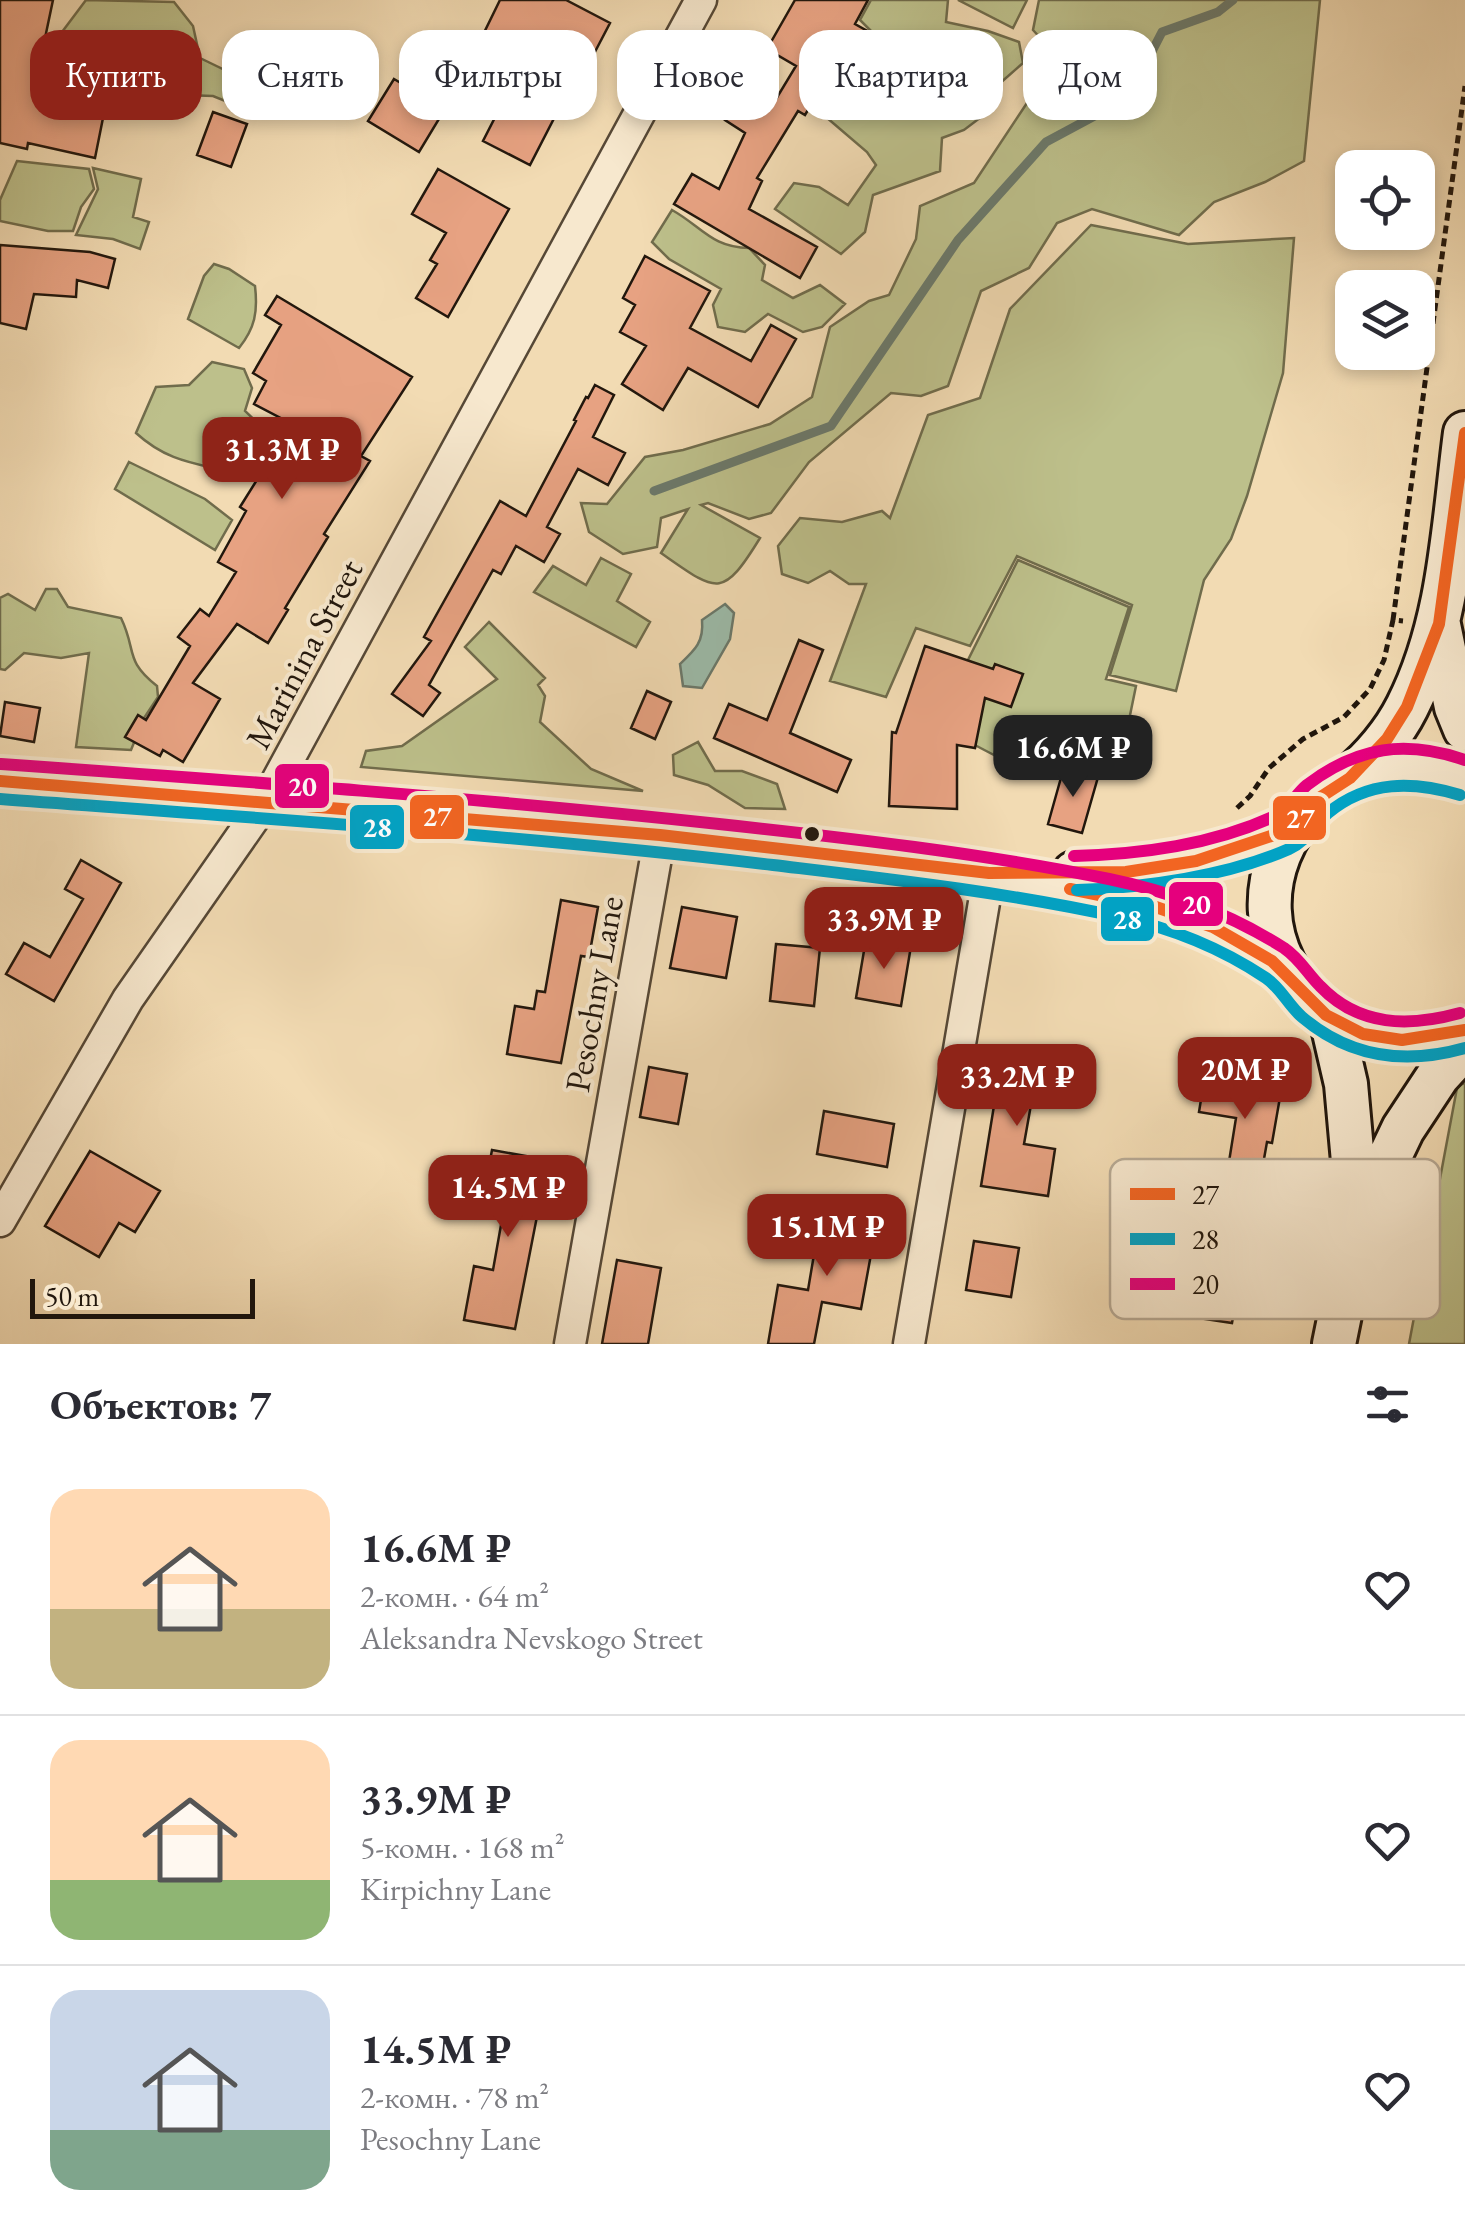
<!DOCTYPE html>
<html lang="ru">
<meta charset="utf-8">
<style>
:root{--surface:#fff;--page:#f2f2f3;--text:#2b2b33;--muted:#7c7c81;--line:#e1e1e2;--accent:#8f2418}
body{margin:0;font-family:"EB Garamond",serif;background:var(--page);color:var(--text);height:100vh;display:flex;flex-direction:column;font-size:38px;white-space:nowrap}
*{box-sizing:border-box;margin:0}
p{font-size:32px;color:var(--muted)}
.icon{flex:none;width:55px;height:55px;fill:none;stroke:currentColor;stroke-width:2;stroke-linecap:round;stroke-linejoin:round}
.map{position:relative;height:1344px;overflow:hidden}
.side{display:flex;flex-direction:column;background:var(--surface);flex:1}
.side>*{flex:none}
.top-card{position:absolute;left:30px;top:30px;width:1405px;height:90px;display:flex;gap:20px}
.tools{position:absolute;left:1335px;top:150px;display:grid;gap:20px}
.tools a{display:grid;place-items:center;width:100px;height:100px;border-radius:20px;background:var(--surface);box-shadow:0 5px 15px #0003;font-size:50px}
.scale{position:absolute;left:30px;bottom:25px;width:225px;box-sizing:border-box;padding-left:10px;border:5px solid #22170d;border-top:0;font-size:28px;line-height:35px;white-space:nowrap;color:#22170d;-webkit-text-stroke:8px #f7e8ce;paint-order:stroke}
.price{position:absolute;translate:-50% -85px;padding:0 22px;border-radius:20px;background:var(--accent);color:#fff;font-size:32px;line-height:65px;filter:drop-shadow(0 2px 5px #0008)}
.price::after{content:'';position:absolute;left:50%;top:60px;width:30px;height:22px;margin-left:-15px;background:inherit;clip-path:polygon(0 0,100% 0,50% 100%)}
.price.on{background:#222;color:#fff}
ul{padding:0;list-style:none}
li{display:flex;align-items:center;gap:30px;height:250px;padding:0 50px}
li+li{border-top:2px solid var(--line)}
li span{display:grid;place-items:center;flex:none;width:280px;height:200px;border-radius:30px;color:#555}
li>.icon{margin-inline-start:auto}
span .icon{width:120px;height:120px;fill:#fffc;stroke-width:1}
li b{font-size:42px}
h2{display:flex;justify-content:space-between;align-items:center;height:120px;padding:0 50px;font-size:42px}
.chip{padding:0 35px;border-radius:30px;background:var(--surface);box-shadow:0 5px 15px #0003;font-size:35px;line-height:90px}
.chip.on{background:var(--accent);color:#fff}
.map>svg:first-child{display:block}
.green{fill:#bdc08b;stroke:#706c4c;stroke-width:2.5}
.water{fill:#9cbba9;stroke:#6b796b;stroke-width:2.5}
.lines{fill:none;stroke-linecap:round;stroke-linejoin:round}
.stream{stroke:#6b796b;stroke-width:9}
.building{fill:#e7a282;stroke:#22170d;stroke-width:2.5}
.minor-casing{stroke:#564836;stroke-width:35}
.secondary-casing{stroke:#22170d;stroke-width:48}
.path{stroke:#22170d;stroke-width:5;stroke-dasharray:8 5;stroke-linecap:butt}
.minor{stroke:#f7e8ce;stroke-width:30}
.secondary{stroke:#f7e8ce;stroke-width:42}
.bus-1-casing{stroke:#f7e8ce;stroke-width:20}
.bus-2-casing{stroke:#f7e8ce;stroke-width:20}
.bus-3-casing{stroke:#f7e8ce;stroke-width:20}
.bus-1{stroke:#f26522;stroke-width:12}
.bus-2{stroke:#02a2c4;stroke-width:12}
.bus-3{stroke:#e5007d;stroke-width:12}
.bus-dot{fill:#22170d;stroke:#f7e8ce;stroke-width:4}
.labels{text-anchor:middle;stroke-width:8;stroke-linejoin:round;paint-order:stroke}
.street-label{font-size:35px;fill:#22170d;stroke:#f7e8ce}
.key{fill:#f7e8ce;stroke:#b7a994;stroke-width:2.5}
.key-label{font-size:28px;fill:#22170d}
.line-badge{stroke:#f7e8ce;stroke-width:4}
.badge-label{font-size:28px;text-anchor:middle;font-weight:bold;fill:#fff}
</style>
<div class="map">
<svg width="1465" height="1344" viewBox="0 0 1465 1344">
<rect width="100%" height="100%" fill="#f2dbb3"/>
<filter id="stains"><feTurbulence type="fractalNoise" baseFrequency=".002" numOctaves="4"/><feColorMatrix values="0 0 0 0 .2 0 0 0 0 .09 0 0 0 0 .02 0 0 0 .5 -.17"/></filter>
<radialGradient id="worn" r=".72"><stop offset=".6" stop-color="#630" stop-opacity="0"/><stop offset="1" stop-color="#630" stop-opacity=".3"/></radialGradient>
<!-- green -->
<path class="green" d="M86 0 174 2 193 26 200 58 237 76 235 105 213 96 155 94 118 85 98 62 68 53 62 32Z
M871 0H948L946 22 988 31 1019 42 1023 63 998 85 993 108 964 130 942 138 940 171 873 195 865 232 841 254 775 209 794 183 819 187 848 205 876 165 867 152 826 117 833 81 857 68 877 37 860 20Z
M958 0H1027L1013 28Z
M1039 0H1320L1304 161 1265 182 1214 202 1179 235 1092 209 1057 223 1029 268 981 291 948 386 921 396 891 393 809 462 771 513 749 519 708 503 701 505 760 538C722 600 717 592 661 553L688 509 661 518 657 547 623 554 589 532 581 503 607 504 645 457 683 450 770 424 812 397 830 327 869 301 889 295 916 239 920 206 974 183 1027 103 1091 95 1105 77 1073 74 1033 30Z
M17 161 89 169 94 189 81 207 73 231H48L0 221V200Z
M93 168 141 179 133 217 149 222 140 249 113 239 76 235 98 189Z
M672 210C701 226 712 248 749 248L765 265 762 280 793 298 820 285 845 304 822 327 803 332 768 314 745 332 718 327 713 305 721 289 669 259 652 242Z
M1091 225 1188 244 1294 238 1283 373 1247 496 1231 539 1204 580 1176 691 1110 675 1132 605 1017 556 970 646 916 628 886 697 830 681 866 584H849L830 571 808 583 782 574 778 546 800 518 842 522 882 511 890 518 928 415 980 398 1010 309Z
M214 264 229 269 255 286C258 312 255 328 239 348L188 319 204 276Z
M212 362 244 369 252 388 245 411 270 435 257 462 242 475C199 463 170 464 136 433L156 387 189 385Z
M129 462 205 499 232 520 215 550 115 489Z
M601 558 631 574 617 601 650 622 636 647 534 592 553 566 586 585Z
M1018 560 1129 607 1106 679 1136 686 1120 764 1107 773 1060 760 1040 773 1028 743 997 744 994 755 969 742 954 688Z
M46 589H57L68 607 121 618C137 651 124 660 157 686L158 697 144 718 131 750 76 747 89 653 61 658 24 653 5 670 0 669V598L8 594 35 610Z
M489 622 545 678 538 685 545 696 540 722 591 769 643 791 361 767 366 751 402 746 497 679 465 647Z
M698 742 715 771H742L777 784 785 809 745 808 708 785 674 775 673 755Z
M1465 1082V1344H1409L1457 1088Z"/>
<!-- water -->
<path class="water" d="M725 604 734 613 730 639 702 688 683 686 680 664C695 650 704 642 702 620Z"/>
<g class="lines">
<!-- stream -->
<path class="stream" d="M654 491 831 426 958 240 1046 142 1128 98 1162 32 1218 12 1233 0"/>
</g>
<!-- building -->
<path class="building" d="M0 0H53L36 81 42 82 40 89 106 103 95 158 28 143 27 149 0 143Z
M500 0H566L610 23 586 69 581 66 530 165 483 141 509 90 472 72 482 50 477 47Z
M795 0H868L855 24 871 33 860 54 846 46 805 115 798 111 757 178 762 181 749 209 817 247 800 278 674 204 692 174 719 189 745 133 725 120 742 92 770 109 796 66 767 49Z
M394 79 445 109 419 152 368 121Z
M213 112 247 124 231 167 197 155Z
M438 169 509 209 448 317 416 298 437 264 430 260 446 233 412 214Z
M0 245 90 252 115 259 108 288 77 280 76 297 34 294 26 329 0 323Z
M645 256 710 291 690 328 751 361 771 325 796 339 758 407 688 368 663 410 622 384 646 346 620 332 635 305 623 298Z
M277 296 412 377 361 456 370 461 324 534 328 537 285 608 288 610 268 643 237 624 193 683 220 699 183 762 163 750 160 756 125 737 138 715 146 720 190 646 178 637 200 609 209 616 236 572 218 562 246 511 240 507 292 424 254 404 266 381 253 373 281 325 265 315Z
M595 385 614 395 593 437 625 453 608 485 578 469 547 527 560 534 544 562 516 546 501 574 493 570 429 685 440 693 423 716 392 694 431 641 424 637 500 501 526 516 576 421 574 420 586 397 588 398Z
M799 640 823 650 790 733 851 760 837 792 714 738 729 704 767 720Z
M925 646 993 669 995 664 1023 674 1011 707 985 698 975 748 957 745V809L889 806 892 732 896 733Z
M647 691 671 702 655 739 631 728Z
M5 702 40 708 34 742 0 736Z
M1064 767 1098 777 1082 833 1048 824Z
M81 860 121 883 54 1001 6 974 24 943 50 957 83 899 65 889Z
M561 900 598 907 589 957 581 956 561 1063 507 1054 515 1006 534 1009 537 991 545 992Z
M682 907 737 917 726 978 670 968Z
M866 939 911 946 901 1006 856 998Z
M776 944 820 948 814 1006 770 1001Z
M1239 1049 1287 1057 1272 1143 1267 1142 1256 1204 1205 1196 1210 1165 1228 1168 1236 1118 1199 1112 1205 1075 1234 1079Z
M1003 1050 1046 1056 1039 1100 1032 1099 1024 1144 1055 1149 1048 1196 981 1186Z
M649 1067 687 1074 678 1124 640 1117Z
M824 1111 894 1124 887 1167 817 1154Z
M492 1150 548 1160 515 1329 464 1320 474 1266 493 1270 506 1197 484 1193Z
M90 1151 160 1191 135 1232 119 1223 99 1257 45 1226Z
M848 1211 878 1216 861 1309 822 1302 814 1344H768L778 1285 808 1290 820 1219 846 1224Z
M974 1241 1019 1248 1011 1297 966 1290Z
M617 1260 661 1268 648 1344H602Z
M1192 1275 1239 1283 1232 1323 1185 1316Z"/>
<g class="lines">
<!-- minor casing -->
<g class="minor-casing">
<path id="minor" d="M0 1221 128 999 266 801 701 0
M570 1344 660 835
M909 1344 989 873"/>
</g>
<!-- secondary casing -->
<g class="secondary-casing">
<path id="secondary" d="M1465 433C1453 525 1450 623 1407 707 1394 733 1372 759 1350 777 1338 787 1323 792 1312 804 1253 867 1255 954 1322 1011 1363 1047 1416 1045 1465 1030
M1439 625 1456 707 1465 729
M1350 778C1395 764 1420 764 1465 778
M0 781 660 835 989 873 1124 900 1193 918 1233 937 1286 971
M1074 873 1126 872 1196 861 1289 830
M1331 1019 1346 1084 1358 1217
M1334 1344 1359 1221 1403 1129 1438 1076 1465 1046"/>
</g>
<!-- path -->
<path class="path" d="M1393 620 1465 86
M1237 808 1250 796 1269 768 1303 739 1344 717 1370 689 1384 660 1393 620 1403 621
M1406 1254 1420 1183"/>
<!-- minor -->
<use href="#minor" class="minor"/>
<!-- secondary -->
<use href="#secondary" class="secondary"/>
<!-- bus-1 casing -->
<g class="bus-1-casing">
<path id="bus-1" d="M0 781 660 835 989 873 1126 872 1196 861 1289 830 1316 800 1350 778 1387 739 1407 707 1439 624 1465 433
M1070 889 1153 906 1213 927 1272 961 1326 1015 1363 1034 1402 1040 1465 1030"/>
</g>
<!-- bus-2 casing -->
<g class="bus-2-casing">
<path id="bus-2" d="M0 799C258 818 516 835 773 865 889 879 1005 892 1119 917 1172 928 1221 948 1266 978 1281 988 1288 1005 1302 1017 1350 1058 1405 1065 1465 1048
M1077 890C1143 888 1228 876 1289 849 1307 841 1314 825 1328 813 1368 780 1413 781 1460 795"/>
</g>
<!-- bus-3 casing -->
<g class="bus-3-casing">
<path id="bus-3" d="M1 764C241 781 480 798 719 824 849 838 980 853 1109 879 1172 892 1229 913 1284 948 1300 959 1307 973 1320 986 1359 1027 1409 1027 1460 1013
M1074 856C1142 854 1212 845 1275 816 1288 810 1296 794 1307 785 1358 746 1406 740 1465 760"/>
</g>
<!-- bus-1 -->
<use href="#bus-1" class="bus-1"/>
<!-- bus-2 -->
<use href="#bus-2" class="bus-2"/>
<!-- bus-3 -->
<use href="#bus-3" class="bus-3"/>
</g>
<!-- markers -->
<circle class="bus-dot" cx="812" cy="834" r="9"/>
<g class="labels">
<!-- street labels -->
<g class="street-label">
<text transform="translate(304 654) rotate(-62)" y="12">Marinina Street</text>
<text transform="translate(594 994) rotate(-80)" y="12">Pesochny Lane</text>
</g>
</g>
<!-- legend -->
<rect x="1110" y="1159" width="330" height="160" rx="15" class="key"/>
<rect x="1130" y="1188" width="45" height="12" fill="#f26522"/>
<rect x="1130" y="1233" width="45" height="12" fill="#02a2c4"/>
<rect x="1130" y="1278" width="45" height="12" fill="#e5007d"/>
<g class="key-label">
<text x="1192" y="1204">27</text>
<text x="1192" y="1249">28</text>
<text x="1192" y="1294">20</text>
</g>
<g class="line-badge">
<rect x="273" y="762" width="58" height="48" rx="10" fill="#e5007d"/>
<rect x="408" y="793" width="58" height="48" rx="10" fill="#f26522"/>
<rect x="1271" y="794" width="57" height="48" rx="10" fill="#f26522"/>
<rect x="348" y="803" width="58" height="48" rx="10" fill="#02a2c4"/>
<rect x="1167" y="880" width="58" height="48" rx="10" fill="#e5007d"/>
<rect x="1099" y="895" width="57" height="48" rx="10" fill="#02a2c4"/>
</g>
<g class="badge-label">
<text x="302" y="796">20</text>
<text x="437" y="826">27</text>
<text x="1300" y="828">27</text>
<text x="377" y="837">28</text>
<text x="1196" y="914">20</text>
<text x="1127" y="929">28</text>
</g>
<rect width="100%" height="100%" filter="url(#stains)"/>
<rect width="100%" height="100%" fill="url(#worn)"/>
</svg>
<div class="tools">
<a><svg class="icon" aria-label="locate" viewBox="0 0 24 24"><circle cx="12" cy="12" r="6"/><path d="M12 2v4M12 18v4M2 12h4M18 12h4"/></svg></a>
<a><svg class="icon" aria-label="layers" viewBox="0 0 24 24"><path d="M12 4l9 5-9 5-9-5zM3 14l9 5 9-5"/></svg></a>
</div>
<div class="scale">50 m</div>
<b class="price" style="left:282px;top:502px">31.3M ₽</b>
<b class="price on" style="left:1073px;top:800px">16.6M ₽</b>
<b class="price" style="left:884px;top:972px">33.9M ₽</b>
<b class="price" style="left:1245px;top:1122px">20M ₽</b>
<b class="price" style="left:1017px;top:1129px">33.2M ₽</b>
<b class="price" style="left:508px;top:1240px">14.5M ₽</b>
<b class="price" style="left:827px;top:1279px">15.1M ₽</b>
<div class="top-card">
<a class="chip on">Купить</a>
<a class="chip">Снять</a>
<a class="chip">Фильтры</a>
<a class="chip">Новое</a>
<a class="chip">Квартира</a>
<a class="chip">Дом</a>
</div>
</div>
<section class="side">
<h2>Объектов: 7<svg class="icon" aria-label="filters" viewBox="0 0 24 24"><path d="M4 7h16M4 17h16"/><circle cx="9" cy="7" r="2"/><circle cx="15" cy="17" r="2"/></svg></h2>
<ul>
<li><span style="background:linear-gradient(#ffd9b3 60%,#c2b280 0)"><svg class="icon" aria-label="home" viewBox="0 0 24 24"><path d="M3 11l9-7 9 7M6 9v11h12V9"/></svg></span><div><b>16.6M ₽</b><p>2-комн. · 64 m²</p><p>Aleksandra Nevskogo Street</p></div><svg class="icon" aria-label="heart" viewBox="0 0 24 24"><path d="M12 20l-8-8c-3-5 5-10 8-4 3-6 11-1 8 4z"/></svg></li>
<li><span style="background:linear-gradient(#ffd9b3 70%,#8fb573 0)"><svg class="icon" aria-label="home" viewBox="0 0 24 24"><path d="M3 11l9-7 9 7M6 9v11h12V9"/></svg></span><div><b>33.9M ₽</b><p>5-комн. · 168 m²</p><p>Kirpichny Lane</p></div><svg class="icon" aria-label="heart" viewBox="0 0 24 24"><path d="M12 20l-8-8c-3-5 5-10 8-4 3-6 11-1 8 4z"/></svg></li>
<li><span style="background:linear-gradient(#c9d6e8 70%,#7fa58c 0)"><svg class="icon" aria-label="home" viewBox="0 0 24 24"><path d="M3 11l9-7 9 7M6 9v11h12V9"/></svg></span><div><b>14.5M ₽</b><p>2-комн. · 78 m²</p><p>Pesochny Lane</p></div><svg class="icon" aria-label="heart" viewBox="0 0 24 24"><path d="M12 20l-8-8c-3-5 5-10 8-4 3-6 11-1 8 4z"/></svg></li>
</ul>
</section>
